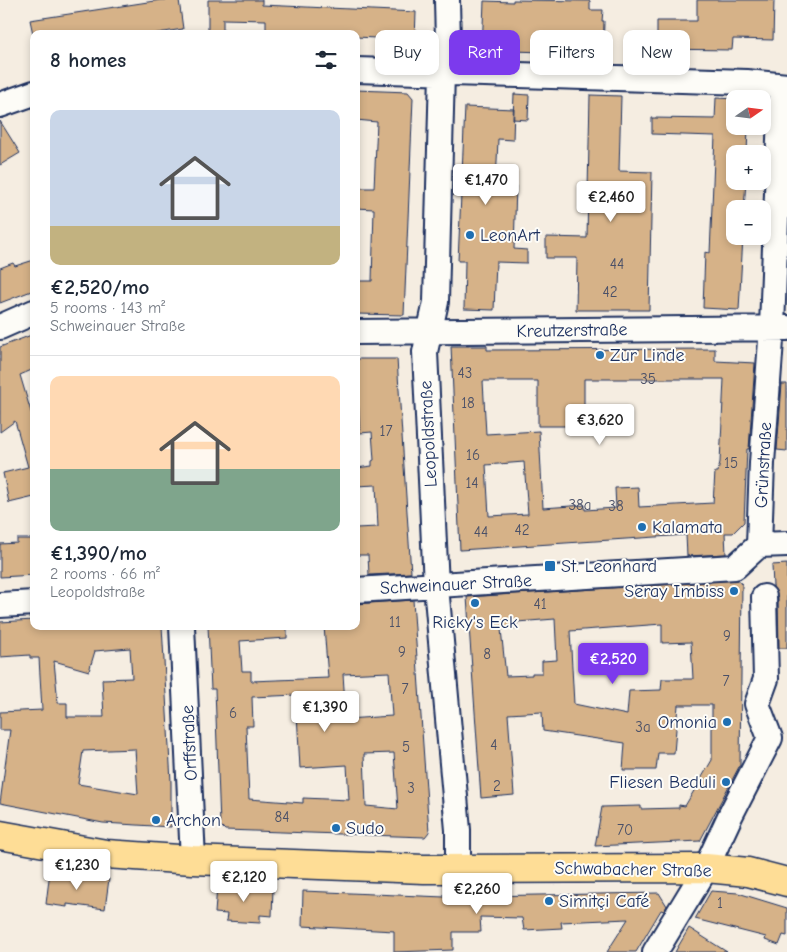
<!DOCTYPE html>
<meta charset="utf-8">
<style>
:root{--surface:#fff;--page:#f6f6f7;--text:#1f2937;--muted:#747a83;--line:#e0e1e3;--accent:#7c3aed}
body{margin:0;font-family:"Comic Neue",sans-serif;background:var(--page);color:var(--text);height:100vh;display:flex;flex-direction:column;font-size:19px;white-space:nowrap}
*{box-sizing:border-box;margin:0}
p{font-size:16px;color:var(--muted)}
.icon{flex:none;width:28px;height:28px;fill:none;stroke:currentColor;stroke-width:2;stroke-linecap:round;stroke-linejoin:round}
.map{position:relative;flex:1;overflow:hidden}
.drawer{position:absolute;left:30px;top:30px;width:330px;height:600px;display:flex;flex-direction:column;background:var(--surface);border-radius:10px;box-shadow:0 2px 8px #0003}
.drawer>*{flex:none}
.hud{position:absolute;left:375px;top:30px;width:336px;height:45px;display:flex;gap:10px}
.needle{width:32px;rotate:76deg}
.buttons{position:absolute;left:726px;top:90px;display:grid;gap:10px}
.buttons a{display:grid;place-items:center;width:45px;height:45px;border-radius:10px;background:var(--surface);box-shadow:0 2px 8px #0003;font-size:25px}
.price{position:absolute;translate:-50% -42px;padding:0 11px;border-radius:5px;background:#fff;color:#222;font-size:16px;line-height:32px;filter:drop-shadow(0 1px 2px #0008)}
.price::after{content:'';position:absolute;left:50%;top:30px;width:15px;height:11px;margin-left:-8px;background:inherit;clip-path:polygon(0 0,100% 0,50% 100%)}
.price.selected{background:var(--accent);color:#fff}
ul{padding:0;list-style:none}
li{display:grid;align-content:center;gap:10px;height:265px;padding:0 20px}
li+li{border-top:1px solid var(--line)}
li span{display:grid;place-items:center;height:155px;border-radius:10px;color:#555}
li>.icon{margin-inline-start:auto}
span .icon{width:90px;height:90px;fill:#fffc;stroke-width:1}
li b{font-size:21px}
h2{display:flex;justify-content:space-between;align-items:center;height:60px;padding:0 20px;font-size:21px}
.chip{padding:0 18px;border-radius:10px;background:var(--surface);box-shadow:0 2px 8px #0003;font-size:18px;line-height:45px}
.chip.selected{background:var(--accent);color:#fff}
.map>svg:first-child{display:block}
.building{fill:#d6b288;stroke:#1b2f5e;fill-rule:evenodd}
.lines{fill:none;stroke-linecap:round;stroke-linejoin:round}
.minor-casing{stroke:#1b2f5e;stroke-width:28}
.major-casing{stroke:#1b2f5e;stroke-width:31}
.minor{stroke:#fdfcf7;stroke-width:24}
.major{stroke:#fedd96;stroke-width:28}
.poi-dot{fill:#1f6fb2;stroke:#fdfcf7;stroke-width:2}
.labels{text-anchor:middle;stroke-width:4;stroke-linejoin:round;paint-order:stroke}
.number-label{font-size:15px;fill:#4a5068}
.poi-label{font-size:18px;fill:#1b2f5e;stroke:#fdfcf7;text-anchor:start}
.street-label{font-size:18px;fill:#1b2f5e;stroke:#fdfcf7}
</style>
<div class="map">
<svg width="787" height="952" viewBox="0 0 787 952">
<rect width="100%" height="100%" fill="#f5ede1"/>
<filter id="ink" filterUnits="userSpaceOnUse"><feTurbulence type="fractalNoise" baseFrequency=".02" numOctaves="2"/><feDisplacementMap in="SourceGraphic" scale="10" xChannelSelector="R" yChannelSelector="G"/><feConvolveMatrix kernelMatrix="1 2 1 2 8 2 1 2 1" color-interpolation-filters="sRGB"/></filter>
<g filter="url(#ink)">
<!-- building -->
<path class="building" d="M161 0H179L183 29 152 34H33L30 20Z
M208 0H262V5L416 12 415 40 356 37V34L266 33V20L223 19V32H208Z
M513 0 590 1V10H603L602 21H604L603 60 575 59V53L482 50 484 1 513 2Z
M697 0H774L773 40 733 39 732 50 657 49V21H697Z
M356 90 408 92 413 98 404 315 356 314V281H372L374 209 356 208V188H374L377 122 356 120Z
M514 94 529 95 528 120 513 119Z
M590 95 621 96 619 171 652 172 649 310H576L577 258H546V237L587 238Z
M716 98 735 99V126H748L747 154H735V181H746L744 209H735V236H743L739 310 703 308 705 252 710 253 715 136 652 134V118L715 119Z
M465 107 514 109 513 140 498 139 496 184 516 185 514 249 527 250V263L496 262 494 310 464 309 465 261H458Z
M0 121 20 153 0 165Z
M34 260V290L0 303V268L13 263 15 266Z
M34 334V369L20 375 34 422V497L9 503 3 473 28 467 15 421 0 432V347Z
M451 346H487V350L715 349V361L755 363 749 449H747L744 522 733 533H725L726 554 687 556 686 535 460 550ZM584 379H724L720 462 718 472H715L713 503 639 507 638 487 615 488 616 508 585 510V505L543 508 539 431 486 434 483 381H538V426H617V410H584ZM524 462 528 514 489 516 486 465Z
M356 359H397L411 573 369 575 368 555H356V528L378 527 376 485 356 486V468L372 466V461L374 460 372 432 360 433Z
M782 384H787V451L777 450Z
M17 539H34V575L0 577V544L17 543Z
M787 564V648H779L778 597 773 587 772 565Z
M737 580 742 584 740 765 700 841 595 846 602 807 641 806V809L679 808V805L685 806 712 760V705H678L674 753H658L656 770H623L625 743 543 731 542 712 508 714 514 795 481 798 467 597ZM555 619 557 660 542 661V673H532V675L506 676 501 629 517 628V622ZM662 624V643L691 642 693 679H662L661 690 629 691 627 715 574 704 570 631Z
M413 600 429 832 425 837 225 830 220 825 215 689H211L208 626H287V638L240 641 242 671H251V681L328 678 324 626H356V604ZM389 672 392 716 346 719 343 674ZM296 695 300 768 347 765 349 800 303 798V803L249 799 246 726H253L252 697ZM394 753 398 809 366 806 364 754Z
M34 620V626H162L171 782V827L103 823 0 803 10 730H0V712L42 710 39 658H30V655L0 657V622ZM130 648 132 678 102 679 104 717H67V703H58L54 661 89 671 95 651ZM135 749 138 794 78 784 83 751Z
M50 871 109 879 105 909 67 904V907L46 904Z
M217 886 273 889 272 916 260 915V923L226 921 227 914 215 913Z
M303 891 444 897V894L479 895V896L659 893 667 906 664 911 661 910 636 952H607L628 919 561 922 562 928 524 930 522 918 480 917 481 932H453V950L394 952V931L302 926Z
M711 891 738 893 787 908V936L783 935 779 945 765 940 766 937 695 919Z
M689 928 727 952H675Z"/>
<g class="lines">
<!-- minor casing -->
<g class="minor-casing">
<path id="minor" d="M447 0 448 42 442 72 436 302 425 352 436 586 458 830V869
M356 70 747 82 787 86
M0 105 34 93
M0 327 34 312
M356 332 787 328
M759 545 762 463 772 327 781 86
M356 590 735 567 759 545 787 544
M0 605 34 603
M182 626 193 860
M655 952 706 868 731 814 770 738 757 704 766 679 764 597"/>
</g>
<!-- major casing -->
<g class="major-casing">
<path id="major" d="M0 835 106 854 193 860 424 869 706 868 748 872 787 882"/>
</g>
<!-- minor -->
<use href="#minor" class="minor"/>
<!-- major -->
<use href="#major" class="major"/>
</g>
</g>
<!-- markers -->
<g class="poi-dot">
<circle cx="470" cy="235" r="5"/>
<circle cx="600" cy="355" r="5"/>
<circle cx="642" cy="527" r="5"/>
<rect x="544" y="560" width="12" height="12" rx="2.5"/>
<circle cx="734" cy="591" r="5"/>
<circle cx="475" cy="603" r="5"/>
<circle cx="727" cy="722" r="5"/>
<circle cx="726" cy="782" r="5"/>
<circle cx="156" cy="820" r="5"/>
<circle cx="336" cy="828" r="5"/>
<circle cx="549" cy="901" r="5"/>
</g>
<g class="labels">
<!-- number labels -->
<g class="number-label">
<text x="617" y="269">44</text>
<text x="610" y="297">42</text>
<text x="465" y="378">43</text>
<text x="648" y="384">35</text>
<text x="468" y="408">18</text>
<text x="386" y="436">17</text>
<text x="473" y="460">16</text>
<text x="731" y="468">15</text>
<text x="472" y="488">14</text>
<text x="580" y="510">38a</text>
<text x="616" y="511">38</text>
<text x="522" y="535">42</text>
<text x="481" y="537">44</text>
<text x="540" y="609">41</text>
<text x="395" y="627">11</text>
<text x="727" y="641">9</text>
<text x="402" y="657">9</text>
<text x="487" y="659">8</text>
<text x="726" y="686">7</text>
<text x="405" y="694">7</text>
<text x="233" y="718">6</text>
<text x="643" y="732">3a</text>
<text x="494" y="750">4</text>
<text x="406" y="752">5</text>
<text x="497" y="791">2</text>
<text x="411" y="793">3</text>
<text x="282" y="822">84</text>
<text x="625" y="835">70</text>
<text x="720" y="908">1</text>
</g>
<!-- poi labels -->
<g class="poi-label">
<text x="480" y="241">LeonArt</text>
<text x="610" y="361">Zur Linde</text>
<text x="652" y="533">Kalamata</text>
<text x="561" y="572">St. Leonhard</text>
<text x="724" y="597" text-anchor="end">Seray Imbiss</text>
<text x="475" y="628" text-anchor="middle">Ricky's Eck</text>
<text x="717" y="728" text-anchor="end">Omonia</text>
<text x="716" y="788" text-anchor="end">Fliesen Beduli</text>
<text x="166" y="826">Archon</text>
<text x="346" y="834">Sudo</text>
<text x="559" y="907">Simitçi Café</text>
</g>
<!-- street labels -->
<g class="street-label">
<text transform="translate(572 330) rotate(-1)" y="6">Kreutzerstraße</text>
<text transform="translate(428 434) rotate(-93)" y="6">Leopoldstraße</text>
<text transform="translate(763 465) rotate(-87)" y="6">Grünstraße</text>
<text transform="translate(456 584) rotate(-3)" y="6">Schweinauer Straße</text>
<text transform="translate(189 743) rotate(-93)" y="6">Orffstraße</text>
<text transform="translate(633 869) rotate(1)" y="6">Schwabacher Straße</text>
</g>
</g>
</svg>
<div class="buttons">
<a><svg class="needle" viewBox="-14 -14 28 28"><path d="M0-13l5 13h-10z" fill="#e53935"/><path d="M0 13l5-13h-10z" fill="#747a83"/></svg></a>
<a>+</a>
<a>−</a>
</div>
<b class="price" style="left:486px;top:206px">€1,470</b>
<b class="price" style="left:611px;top:223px">€2,460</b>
<b class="price" style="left:600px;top:446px">€3,620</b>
<b class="price selected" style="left:613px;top:685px">€2,520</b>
<b class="price" style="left:325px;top:733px">€1,390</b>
<b class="price" style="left:77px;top:891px">€1,230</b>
<b class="price" style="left:244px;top:903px">€2,120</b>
<b class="price" style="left:477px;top:915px">€2,260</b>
<div class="hud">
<a class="chip">Buy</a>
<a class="chip selected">Rent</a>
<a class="chip">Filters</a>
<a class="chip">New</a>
</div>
<section class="drawer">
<h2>8 homes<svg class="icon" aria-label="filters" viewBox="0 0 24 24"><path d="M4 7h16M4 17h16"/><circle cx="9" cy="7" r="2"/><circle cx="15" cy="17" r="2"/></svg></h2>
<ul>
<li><span style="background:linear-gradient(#c9d6e8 75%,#c2b280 0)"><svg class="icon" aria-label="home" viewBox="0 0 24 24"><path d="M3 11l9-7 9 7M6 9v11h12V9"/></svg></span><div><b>€2,520/mo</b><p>5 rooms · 143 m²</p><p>Schweinauer Straße</p></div></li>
<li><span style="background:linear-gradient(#ffd9b3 60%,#7fa58c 0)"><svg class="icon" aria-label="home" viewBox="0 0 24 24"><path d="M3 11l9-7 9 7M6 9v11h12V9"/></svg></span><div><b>€1,390/mo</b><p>2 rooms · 66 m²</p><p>Leopoldstraße</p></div></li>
</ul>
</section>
</div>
